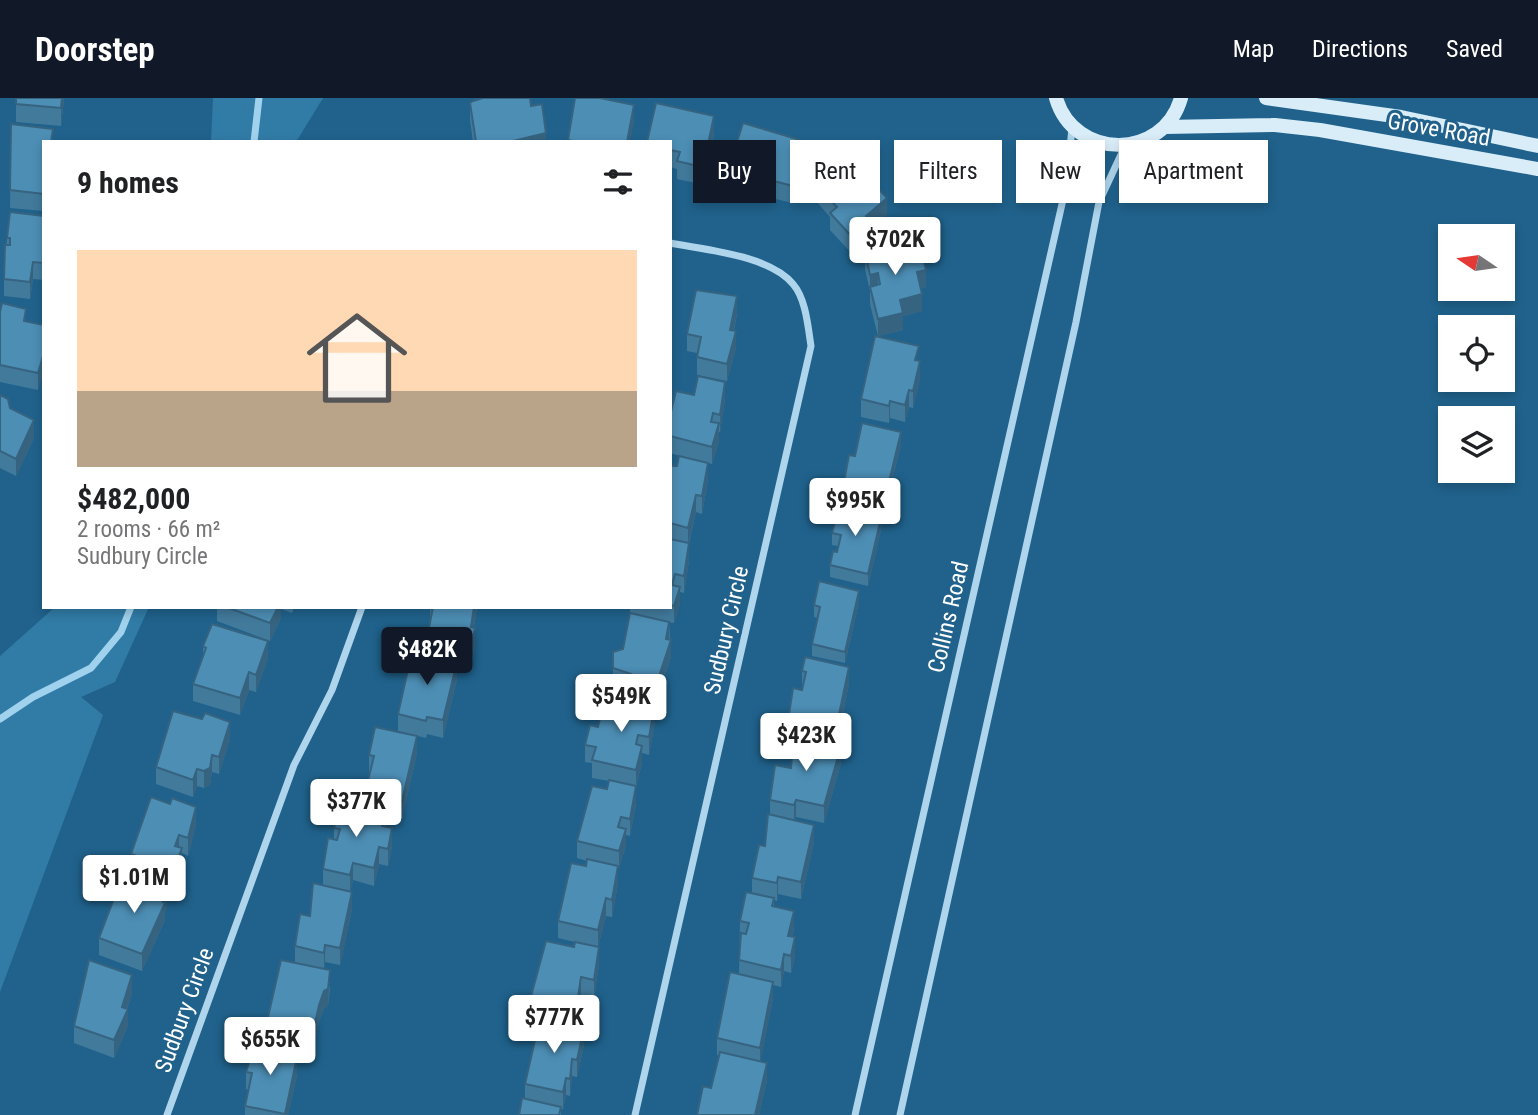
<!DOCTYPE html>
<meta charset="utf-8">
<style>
:root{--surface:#fff;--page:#f6f6f6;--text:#202124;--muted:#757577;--line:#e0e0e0;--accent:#111827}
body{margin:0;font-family:"Roboto Condensed",sans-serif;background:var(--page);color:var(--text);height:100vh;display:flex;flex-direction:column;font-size:26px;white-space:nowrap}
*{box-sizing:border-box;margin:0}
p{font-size:23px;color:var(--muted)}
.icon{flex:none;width:38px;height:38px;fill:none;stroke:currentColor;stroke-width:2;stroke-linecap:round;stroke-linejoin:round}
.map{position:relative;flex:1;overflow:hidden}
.panel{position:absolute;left:42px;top:42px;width:630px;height:469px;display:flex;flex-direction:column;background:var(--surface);border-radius:0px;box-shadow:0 4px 10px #0003}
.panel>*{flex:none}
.banner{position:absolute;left:693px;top:42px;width:665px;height:63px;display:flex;gap:14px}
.needle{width:46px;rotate:283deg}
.fabs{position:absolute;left:1438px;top:126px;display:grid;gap:14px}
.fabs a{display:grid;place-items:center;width:77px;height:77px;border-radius:0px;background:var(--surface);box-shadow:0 4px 10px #0003;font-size:35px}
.price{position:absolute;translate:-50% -60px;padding:0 16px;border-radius:7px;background:#fff;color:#222;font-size:23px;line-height:46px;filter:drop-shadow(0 2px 4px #0008)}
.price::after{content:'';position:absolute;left:50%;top:42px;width:21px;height:16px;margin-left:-10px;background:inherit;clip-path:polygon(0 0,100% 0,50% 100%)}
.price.on{background:var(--accent);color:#fff}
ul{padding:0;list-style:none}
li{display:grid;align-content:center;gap:14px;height:371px;padding:0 35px}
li+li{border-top:2px solid var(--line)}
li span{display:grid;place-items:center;height:217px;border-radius:0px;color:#555}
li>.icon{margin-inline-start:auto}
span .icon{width:126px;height:126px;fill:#fffc;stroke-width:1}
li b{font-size:30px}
h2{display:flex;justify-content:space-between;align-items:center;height:84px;padding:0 35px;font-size:30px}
.chip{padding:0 24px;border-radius:0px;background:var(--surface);box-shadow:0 4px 10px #0003;font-size:24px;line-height:63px}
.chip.on{background:var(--accent);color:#fff}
header{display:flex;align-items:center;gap:42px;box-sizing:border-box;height:98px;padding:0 35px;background:var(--accent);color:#fff}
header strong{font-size:33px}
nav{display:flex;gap:38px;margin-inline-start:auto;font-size:24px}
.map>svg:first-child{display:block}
.green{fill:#317ca7}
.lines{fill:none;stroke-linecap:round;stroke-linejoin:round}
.stream{stroke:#a1d2ed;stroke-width:7}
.street{stroke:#aed5ec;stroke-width:7}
.secondary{stroke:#d9edf9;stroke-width:14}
.wall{fill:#427a9c}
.shaded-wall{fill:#36637f}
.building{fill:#4d8eb5;stroke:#36637f;stroke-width:2}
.labels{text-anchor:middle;stroke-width:6;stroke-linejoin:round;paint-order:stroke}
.street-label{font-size:23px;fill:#fff;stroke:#20628c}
</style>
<header>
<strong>Doorstep</strong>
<nav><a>Map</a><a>Directions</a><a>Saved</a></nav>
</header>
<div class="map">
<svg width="1538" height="1017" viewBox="0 0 1538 1017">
<rect width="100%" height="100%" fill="#20628c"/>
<!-- green -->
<path class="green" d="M213 0H323L296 44H211Z
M55 509H149L115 584 81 599 103 617 0 894V558Z"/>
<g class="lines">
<!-- stream -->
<path class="stream" d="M254 44 259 0
M0 621 33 599 91 570 121 534 131 509"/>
<!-- street -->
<path class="street" d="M167 1017 294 667 332 592 362 509
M635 1017 811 248C808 229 806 201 793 186 769 157 705 152 670 145
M855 1017 1067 84 1072 29
M900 1017 1076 224 1099 104 1125 48"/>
<!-- secondary -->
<path class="secondary" d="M1056 0C1074 62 1163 63 1181 0
M1266 0 1401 19 1538 48
M1165 29 1275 27 1320 32 1538 71"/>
</g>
<!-- wall -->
<path class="wall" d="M64 0 61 28 16 24V6Z
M470 5 531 8 546 44H473L470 22Z
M11 26 53 44H44V113L10 110Z
M714 35 712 47 715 65 710 88 677 81V71L670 69V44Z
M800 58 802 76 793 105 762 98V88L731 81V63Z
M815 85 887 117 871 131V141L853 157 830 132V119L815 102Z
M44 118V182L33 181 30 201 4 198V181L7 140Z
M865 154 913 156 926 189 921 190 922 213 903 218V232L878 238 870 206V193L865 171Z
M0 214 26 223 44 227 38 292 0 284Z
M737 216 734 232 736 250 727 283 697 277V255L687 253V236Z
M919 263 920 280 913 310 909 309 905 324 890 320 889 325 861 319V301Z
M0 297 34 340 16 378 0 370Z
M694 297 725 301 720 334H719V343L712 366 708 365V382L702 416 696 414 689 445V463L684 495 680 494V506L674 525 669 524 671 559 655 608V607V624L649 657 642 655V665L636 689V706L630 738 626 737V748L619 770H618V785L612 819 606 818 598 849 599 866 594 900 581 897 576 928 584 947 577 979 572 978 570 998 566 997 563 1011H561V1017L525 1001V986L540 922 530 919V902L574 849 575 844 558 840V823L586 768 587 763 577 760V743L607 691 609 683 592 680V665L585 664V647L598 629 625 612 629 601V592L613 587V554L623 551 630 515V509H670V368H677L690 361 670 355V318Z
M901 346 888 400 859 396 858 404 843 400V389L855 358Z
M868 417 881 432 868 488 830 479V467L837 454 838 448 832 447V435Z
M859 504 845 565 812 558V546L818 520 814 519V507Z
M217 509H294L292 515 281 511V520L270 543 217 523Z
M430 509H477L474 529 475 547 471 567 427 557V540L431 520H430Z
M203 548 268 560 256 594 249 592 240 617 193 603V586L203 559Z
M802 573 849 586 837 644 815 639 814 642 841 665 824 725 796 719 795 722 814 744 801 801 778 796 777 803 774 802V808L794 830 792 839 795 857 791 875 784 873 781 889 773 887V901L760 963 767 982 759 1017H697L711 990 719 958 717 957V940L739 876 740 823 752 796V780L765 748 770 717V702L791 670 794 641 788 640V623L802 592Z
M457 581 443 640 427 636 426 640 398 633V616Z
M230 641 219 676 212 674 210 687 204 690 197 688 193 699 156 686V669Z
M417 655 402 721 385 717V728L392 748 388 768 379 766 374 788 353 782 350 794 352 811 340 867 325 864 324 871 330 890 328 908 324 910 319 924 313 951 298 948 297 953 286 950V957L297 977 288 1017H245V1008L248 992 246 991V974L266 943V928L295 865V848L323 787V771L334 741V730L365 710V695L370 674H369V657Z
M196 726 188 758 182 755V768L174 789 131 773V756Z
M167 810 165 814V822L142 873 99 857V840Z
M132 895 127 911 128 928 114 960 74 945V928Z"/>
<!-- shaded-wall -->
<path class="shaded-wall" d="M62 0H64L61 28V10Z
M634 7V24L630 44H627Z
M714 18V35L708 63V46Z
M546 35V44H509Z
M800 42V60L795 57Z
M715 48V65L710 88V71Z
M802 59V76L793 105V88Z
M887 100V117L871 131V141L853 157V140L866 118Z
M33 164V181L30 201V184Z
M926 172V189L917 191V174Z
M878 175V192L870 190V177Z
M922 196V213L903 218V232L878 238V221L900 202Z
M737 198V216L730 249V232Z
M736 233V250L727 283V266Z
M44 255V273L38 292V275Z
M920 263V280L913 310V293Z
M725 284V301L720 334V317Z
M909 292V309L905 324V307Z
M890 303V320L889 325V308Z
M34 322V340L16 378V361Z
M719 325V343L712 366V349Z
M901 334V346L888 400V388Z
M708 365V382L702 416V398Z
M859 384V396L858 404V392Z
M696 397V414L688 447V430Z
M881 420V432L868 488V476Z
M689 445V463L684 495V478Z
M680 489V506L674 525V508Z
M859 493V504L845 565V554Z
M276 509H281V520L270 543V525Z
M474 509H477L471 546V529Z
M669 524V541L666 557 671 542V559L655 608V590Z
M475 530V547L471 567V549Z
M268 543V560L256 594V577Z
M457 564V581L443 640V622Z
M849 569V586L837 644V626Z
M249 574V592L240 617V600Z
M655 606V624L649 657V639Z
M815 621V639L813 646V628Z
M230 624V641L219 676V659Z
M417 638V655L402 721V703Z
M642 648V665L636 689V672Z
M841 648V665L824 725V708Z
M212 657V674L210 687 204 690V673Z
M197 671V688L193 699V682Z
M636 688V706L630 738V721Z
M796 702V719L794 725V707Z
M196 709V726L188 758V740Z
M814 727V744L801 801V784Z
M392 730V748L388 768V751Z
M626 731V748L619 770V753Z
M179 737V754L175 748Z
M379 749V766L374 788V770Z
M182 750V768L174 789V771Z
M353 765V782L350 794V777Z
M618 768V785L612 819V802Z
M778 779V796L777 803V785Z
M167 792V810L165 814V822L142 873V856Z
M352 794V811L340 867V850Z
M606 800V818L598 849V832Z
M794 813V830L788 855V838Z
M795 839V857L791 875V858Z
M325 847V864L324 872V855Z
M599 849V866L594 900V882Z
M784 856V873L781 889V872Z
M330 872 328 908 324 910 319 924 313 951V934L319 907Z
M132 877V895L124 919 128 911V928L114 960V942L122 909Z
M581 879V897L576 930V912Z
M773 884V901L760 967V950Z
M584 930V947L577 979V962Z
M298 931V948L297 953V935Z
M297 959V977L288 1017H285Z
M572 961V978L570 998V981Z
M767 965V982L759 1017H755Z
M566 980V997L563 1011V994Z"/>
<!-- building -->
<path class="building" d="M16 0H62L61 10 16 6Z
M483 0H530L531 8 542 6 546 35 509 44H476L470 5 473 3Z
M575 0H600L634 7 627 44H578L568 42Z
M656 5 714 18 708 46 715 48 710 71 677 63 680 54 670 52V44H647Z
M743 25 800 42 795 57 802 59 793 88 762 80 765 71 731 63Z
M11 26 53 31 51 44H44V96L10 92Z
M846 56 887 100 866 118 871 123 853 140 830 115 837 109 815 85Z
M10 114 44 118V165L33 164 30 184 4 181 5 147H10V140H7Z
M909 143 913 156 922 154 926 172 917 174 922 196 900 202 903 215 878 221 870 189 880 186 878 175 870 177 865 154Z
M696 192 737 198 730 232 736 233 727 266 697 259 701 239 687 236Z
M2 205 26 211 24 223 44 227V255L38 275 0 267V214Z
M875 238 919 248 915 262 920 263 913 293 909 292 905 307 890 303 889 308 861 301Z
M698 278 725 284 720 317 713 315 711 324 719 325 712 349 670 338V318L676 293 694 297Z
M0 297 8 301 10 310 34 322 16 361 0 353Z
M862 325 901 334 888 388 859 384 858 392 843 389 849 357 855 358Z
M679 358 708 365 702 398 696 397 688 430 670 425V368H677Z
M840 403 868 410 866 417 881 420 868 476 830 467 833 453 837 454 841 437 832 435Z
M670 441 689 445 684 478 675 476 672 487 680 489 674 508 670 507Z
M819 483 859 493 845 554 812 546 820 509 814 507Z
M226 509H278L270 525Z
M433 509H474L471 529 475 530 471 549 427 540Z
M630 515 669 524 666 541 671 542 655 590 629 585 631 576 613 570V554L623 551Z
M212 526 268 543 256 577 249 574 240 600 193 586 206 550 203 548Z
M412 554 457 564 443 622 427 619 426 623 398 616Z
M805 559 849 569 837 626 815 621 813 628 788 623 793 590 802 592 806 574 802 573Z
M628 601 655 606 649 639 638 637 636 646 642 648 636 672 592 662 596 649 585 647 590 627 598 629 603 607 625 612Z
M173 613 202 621 205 615 230 624 219 659 212 657 210 670 204 673 197 671 193 682 156 669Z
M375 629 417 638 402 703 365 695 374 658 369 657Z
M794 638 841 648 824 708 796 702 794 707 770 702 775 667 791 670Z
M609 682 636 688 630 721 621 719 618 729 626 731 619 753 577 743 592 688 607 691Z
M151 699 170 706 172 700 196 709 188 740 179 737 175 748 182 750 174 771 131 756Z
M340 704 385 715 382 728 392 730 388 751 379 749 374 770 353 765 350 777 323 771 328 740 337 742 340 731 334 730Z
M768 716 814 727 801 784 778 779 777 785 752 780 759 747 765 748Z
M587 761 618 768 612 802 606 800 598 832 558 823 571 765 586 768Z
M121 782 136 788 138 782 167 792 163 804 165 805 142 856 99 840Z
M313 785 352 794 340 850 325 847 324 855 295 848 300 816 310 818Z
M746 794 774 800 772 808 794 813 788 838 795 839 791 858 784 856 781 872 739 862 741 835 746 836 749 825 740 823Z
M546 843 574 849 575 844 599 849 594 882 581 879 576 912 530 902Z
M89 862 132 877 122 909 128 911 114 942 74 928Z
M281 862 330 872 328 891 324 893 319 907 313 934 298 931 297 935 266 928Z
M730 874 773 884 760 950 717 940Z
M540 920 584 930 577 962 572 961 570 981 566 980 563 994 525 986Z
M256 941 286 948 283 957 297 959 285 1016 245 1008 252 975 246 974Z
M720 954 767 965 755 1017H697L703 988 711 990Z
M522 1000 561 1009 559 1017H519Z"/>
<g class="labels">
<!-- street labels -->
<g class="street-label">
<text transform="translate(1439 31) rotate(10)" y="8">Grove Road</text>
<text transform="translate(948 519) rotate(-77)" y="8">Collins Road</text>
<text transform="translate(726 532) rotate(-77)" y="8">Sudbury Circle</text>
<text transform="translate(184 912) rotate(-70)" y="8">Sudbury Circle</text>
</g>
</g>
</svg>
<div class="fabs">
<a><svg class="needle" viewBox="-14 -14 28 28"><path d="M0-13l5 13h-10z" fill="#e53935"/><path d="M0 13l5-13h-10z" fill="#757577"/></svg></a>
<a><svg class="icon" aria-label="locate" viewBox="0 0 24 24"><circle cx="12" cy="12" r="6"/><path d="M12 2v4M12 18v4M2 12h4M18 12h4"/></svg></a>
<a><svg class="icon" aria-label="layers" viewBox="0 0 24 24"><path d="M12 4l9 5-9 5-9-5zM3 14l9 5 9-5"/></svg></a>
</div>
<b class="price" style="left:895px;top:179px">$702K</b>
<b class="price" style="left:855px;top:440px">$995K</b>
<b class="price on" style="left:427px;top:589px">$482K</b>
<b class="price" style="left:621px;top:636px">$549K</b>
<b class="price" style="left:806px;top:675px">$423K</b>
<b class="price" style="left:356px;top:741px">$377K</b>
<b class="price" style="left:134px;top:817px">$1.01M</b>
<b class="price" style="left:554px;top:957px">$777K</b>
<b class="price" style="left:270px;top:979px">$655K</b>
<div class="banner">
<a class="chip on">Buy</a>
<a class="chip">Rent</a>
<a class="chip">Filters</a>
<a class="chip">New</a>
<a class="chip">Apartment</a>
</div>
<section class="panel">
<h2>9 homes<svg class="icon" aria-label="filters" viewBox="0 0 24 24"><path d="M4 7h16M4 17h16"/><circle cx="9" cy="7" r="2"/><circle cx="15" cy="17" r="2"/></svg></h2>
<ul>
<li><span style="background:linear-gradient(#ffd9b3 65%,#b9a48a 0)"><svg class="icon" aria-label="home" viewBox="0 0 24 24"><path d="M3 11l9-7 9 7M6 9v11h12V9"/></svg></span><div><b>$482,000</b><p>2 rooms · 66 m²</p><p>Sudbury Circle</p></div></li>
</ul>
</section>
</div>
